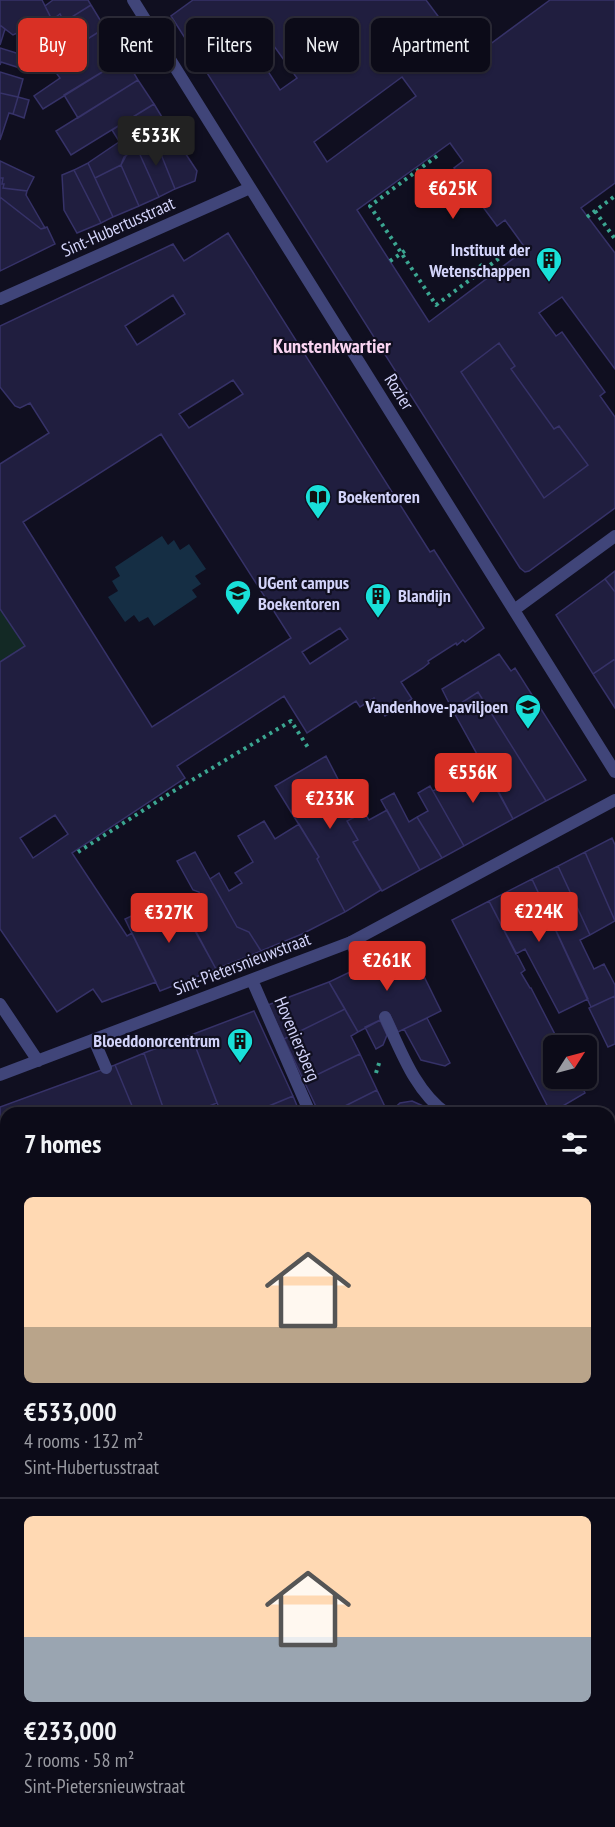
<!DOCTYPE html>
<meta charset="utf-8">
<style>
:root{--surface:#0c0b18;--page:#1a1925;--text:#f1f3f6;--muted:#9a9ba2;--line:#2c2b37;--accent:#d93025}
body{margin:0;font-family:"PT Sans Narrow",sans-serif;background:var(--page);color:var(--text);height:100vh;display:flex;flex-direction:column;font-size:22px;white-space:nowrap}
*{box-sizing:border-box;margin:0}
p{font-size:20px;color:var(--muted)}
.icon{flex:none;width:33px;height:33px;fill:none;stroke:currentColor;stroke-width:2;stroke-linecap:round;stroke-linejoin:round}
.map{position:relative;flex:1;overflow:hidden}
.side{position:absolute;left:0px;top:1107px;width:615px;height:720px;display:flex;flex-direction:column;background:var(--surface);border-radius:18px 18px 0 0;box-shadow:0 2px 4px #0004,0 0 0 2px var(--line)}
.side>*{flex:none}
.hud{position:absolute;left:18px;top:18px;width:579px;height:54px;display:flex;gap:12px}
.needle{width:39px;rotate:54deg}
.fabs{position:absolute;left:543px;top:1035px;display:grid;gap:12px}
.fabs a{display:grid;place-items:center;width:54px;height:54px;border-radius:9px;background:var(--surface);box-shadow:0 2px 4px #0004,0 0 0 2px var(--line);font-size:30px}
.price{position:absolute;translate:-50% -51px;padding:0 14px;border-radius:6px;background:var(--accent);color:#fff;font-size:20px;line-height:39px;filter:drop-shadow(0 2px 3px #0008)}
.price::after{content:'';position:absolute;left:50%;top:36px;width:18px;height:14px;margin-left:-9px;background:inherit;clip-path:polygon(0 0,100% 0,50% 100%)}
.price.current{background:#222;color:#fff}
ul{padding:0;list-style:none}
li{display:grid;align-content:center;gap:12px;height:318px;padding:0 24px}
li+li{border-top:2px solid var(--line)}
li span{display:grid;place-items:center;height:186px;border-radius:9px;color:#555}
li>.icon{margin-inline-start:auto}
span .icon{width:108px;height:108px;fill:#fffc;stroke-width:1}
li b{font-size:26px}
h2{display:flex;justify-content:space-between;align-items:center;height:72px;padding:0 24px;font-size:26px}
.pill{padding:0 21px;border-radius:9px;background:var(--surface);box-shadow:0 2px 4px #0004,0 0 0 2px var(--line);font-size:21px;line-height:54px}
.pill.current{background:var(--accent);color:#fff}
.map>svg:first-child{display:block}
.green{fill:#132925}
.water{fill:#152e44}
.building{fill:#201e3f;stroke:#363268;stroke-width:1.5;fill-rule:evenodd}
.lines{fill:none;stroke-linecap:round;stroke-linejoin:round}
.path{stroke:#3ba691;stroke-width:4;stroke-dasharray:3 4.5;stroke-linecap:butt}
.lane{stroke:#404579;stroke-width:12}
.street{stroke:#404579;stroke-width:12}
.path-bridge{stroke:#3ba691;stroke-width:4;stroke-dasharray:3 4.5;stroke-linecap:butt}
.labels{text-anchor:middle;stroke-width:4.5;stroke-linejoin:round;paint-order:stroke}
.street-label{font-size:18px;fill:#d3d4fa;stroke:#100f20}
.poi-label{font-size:18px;font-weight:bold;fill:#d3d4fa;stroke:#100f20;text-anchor:end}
.neighbourhood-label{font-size:20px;font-weight:bold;fill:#fad5f2;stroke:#100f20}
</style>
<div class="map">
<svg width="615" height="1827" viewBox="0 0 615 1827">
<rect width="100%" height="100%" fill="#100f20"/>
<!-- green -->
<path class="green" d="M0 609 25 646 0 662Z
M615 1622V1648L609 1653V1627Z
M6 1785V1821H164L162 1827H0V1789Z
M419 1821H446L440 1827H414Z"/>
<!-- water -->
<path class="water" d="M162 536 168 545 174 540 180 550 189 544 206 569 195 576 201 584 192 590 197 597 154 626 148 617 139 622 134 615 125 622 108 597 118 591 112 581 120 576 115 567Z
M615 1516V1622L609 1627V1520Z
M308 1821H419L414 1827H302Z"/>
<!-- building -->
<path class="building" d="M0 0H42L51 18 13 35 0 25Z
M53 0H88L91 5 64 22 60 14 52 20 45 6Z
M193 0H426L470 59 550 0H615V183L581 208 615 253V369L562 297 539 313 556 336 562 332 605 392 600 396 615 417V508L529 571 525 572 520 568 171 16ZM256 21 297 78 280 90 242 31ZM402 77 416 96 327 162 314 142ZM450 143 463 161 454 168 497 226 505 220 526 249 429 322 357 210ZM499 343 515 366 511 369 554 429 559 426 588 465 544 498 461 372Z
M91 5 105 28 62 55 51 41 67 32 62 23Z
M0 25 5 29 0 45Z
M105 28 125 58 43 109 34 96 60 78 49 63Z
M0 48 26 56 23 69 1 62 0 65Z
M125 58 138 80 78 118 64 95Z
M0 72 23 79 18 97 0 93Z
M138 80 154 104 71 155 56 131Z
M0 93 18 97 13 114 9 113 0 140Z
M18 97 29 100 24 118 13 114Z
M154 104 168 127 127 154 112 130Z
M168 127 197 171 195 181 175 189 154 137Z
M154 137 175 189 159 197 137 148Z
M119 142 127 154 121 165 95 178 88 163Z
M137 148 159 197 139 206 121 165 124 157Z
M0 161 34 177 27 191 3 188 4 184H2L3 178H0Z
M88 163 113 217 101 223 74 170Z
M121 165 139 206 113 217 95 178Z
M74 170 101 223 77 233 64 210 62 175Z
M0 178H3L2 184H4L3 188 27 191 26 195 45 228 41 229 0 197Z
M0 197 41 229 47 227 55 244 0 271Z
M228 233 430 552 434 550 484 628 465 642 463 640 457 645 456 643 428 661 429 663 423 668 401 682 412 699 385 716 374 698 360 707 356 701 307 733 284 696 177 766 185 778 72 853 127 936 132 933 156 982 102 1002 93 989 57 1012 0 929V662L25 646 0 609V464L49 433 30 403 20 408 15 406 0 387V326L173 244 184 261ZM173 295 185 314 137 345 125 326ZM233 380 243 394 189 428 179 414ZM161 434 291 638 152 727 23 522ZM340 628 348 639 310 664 302 652ZM55 815 68 834 33 858 20 838Z
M499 343 515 366 511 369 554 429 559 426 588 465 544 498 461 372Z
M615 571V592L605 579Z
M605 579 615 592V659L593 674 556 615Z
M499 654 511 671 515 668 586 780 546 801 478 692 452 709 442 689Z
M615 659V708L593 674Z
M478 692 546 801 513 819 452 709Z
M326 756 357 816 347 821 358 840 353 842 381 890 345 912 317 859 319 857 275 786Z
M483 762 513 819 464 846 433 791Z
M430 786 464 846 442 858 417 817 428 811 418 793Z
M394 793 409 822 417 817 442 858 420 870 381 800Z
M387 810 420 870 382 891 353 842 358 840 347 821 364 812 369 820Z
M264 821 275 839 299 824 319 857 317 859 345 912 302 934 261 951 249 932 237 927 210 879 219 873 229 891 242 883 235 873 253 862 238 836Z
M612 838 615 845V921L585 852Z
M195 852 237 927 249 932 261 951 216 969 183 907 201 897 199 892 193 890 177 861Z
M585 852 615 921 590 935 558 866Z
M558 866 590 935 580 940 594 969 604 964 615 985V996L591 1007 532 879Z
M532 879 588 999 559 1013 525 949 516 954 489 901Z
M175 895 216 969 160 991 125 919Z
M489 901 525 970 521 973 530 988H531L561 1046H554V1078H578L585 1093 551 1113 452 920Z
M408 944 441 1011 398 1032 390 1015 358 1032 329 982Z
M329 982 345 1009 284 1039 268 1005Z
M615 996V1044L608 1047 589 1008Z
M345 1009 358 1032 351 1036 360 1054 304 1081 284 1039Z
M254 1011 293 1096 264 1108 266 1113H221L191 1035Z
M427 1018 450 1063 445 1066 421 1060 404 1029Z
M380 1020 387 1035 383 1045 376 1049 365 1027Z
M191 1035 217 1103 191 1113H165L144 1053Z
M144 1053 165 1113H135L115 1065Z
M360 1054 377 1090 331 1113H319L304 1081Z
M115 1065 135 1113H6V1180L0 1182V1107Z
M377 1090 388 1113H331Z
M293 1096 300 1113H266L264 1108Z
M412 1101 423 1106 430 1113H389L400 1103Z
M615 1245V1442L609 1434V1249Z
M0 1301 6 1314V1465L0 1453Z
M6 1587V1777L0 1779V1591Z
M615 1721V1763L609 1758V1727Z
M609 1758 615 1763V1807L609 1801Z
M609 1801 615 1807V1827H546L539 1821H609Z
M519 1821H539L546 1827H513Z"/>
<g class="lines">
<!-- path -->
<path class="path" d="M437 156 370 206 436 305 509 251
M595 211 615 239
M587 217 615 196
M78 852 172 792 291 721 309 749
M376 1073 380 1060
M0 1617 6 1614"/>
<!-- lane -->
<path class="lane" d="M351 942 362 966
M385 1017C401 1051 415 1091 446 1113
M94 1040 106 1068
M609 1485 615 1481
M247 1827 253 1821"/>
<!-- street -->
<path class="street" d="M133 0 615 772
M0 299 250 188
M514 610 615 536
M252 980 310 1113
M0 1004 38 1061
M0 1075 351 942 615 800
M609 1687 615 1682
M475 1827 480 1821"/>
<!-- path-bridge -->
<path class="path-bridge" d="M390 261 406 250
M480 264 490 277"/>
</g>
<!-- icons -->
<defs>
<g id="building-pin" transform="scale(1.35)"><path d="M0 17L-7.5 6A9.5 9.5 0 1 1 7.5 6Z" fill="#19e0d9" stroke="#100f20"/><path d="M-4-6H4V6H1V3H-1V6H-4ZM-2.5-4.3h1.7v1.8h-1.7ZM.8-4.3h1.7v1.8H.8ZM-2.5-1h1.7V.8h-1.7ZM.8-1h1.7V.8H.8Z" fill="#111"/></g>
<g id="library-pin" transform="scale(1.35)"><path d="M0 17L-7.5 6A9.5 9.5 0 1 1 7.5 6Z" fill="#19e0d9" stroke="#100f20"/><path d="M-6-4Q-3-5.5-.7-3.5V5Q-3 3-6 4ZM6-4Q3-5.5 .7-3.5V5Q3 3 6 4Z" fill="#111"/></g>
<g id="university-pin" transform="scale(1.35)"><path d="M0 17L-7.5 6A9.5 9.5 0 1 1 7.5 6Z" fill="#19e0d9" stroke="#100f20"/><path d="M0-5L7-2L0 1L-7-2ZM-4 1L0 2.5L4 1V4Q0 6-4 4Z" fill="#111"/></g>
</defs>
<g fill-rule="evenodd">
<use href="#building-pin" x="549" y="260"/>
<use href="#library-pin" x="318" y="497"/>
<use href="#university-pin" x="238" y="593"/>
<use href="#building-pin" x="378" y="596"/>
<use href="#university-pin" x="528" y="707"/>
<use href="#building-pin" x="240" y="1041"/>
</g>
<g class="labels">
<!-- street labels -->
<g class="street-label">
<text transform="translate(118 227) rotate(-24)" y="6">Sint-Hubertusstraat</text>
<text transform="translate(399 392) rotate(58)" y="6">Rozier</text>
<text transform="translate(242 964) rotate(-21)" y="6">Sint-Pietersnieuwstraat</text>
<text transform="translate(297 1039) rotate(67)" y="6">Hoveniersberg</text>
</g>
<!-- poi labels -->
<g class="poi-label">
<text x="530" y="256">Instituut der<tspan x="530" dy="21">Wetenschappen</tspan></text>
<text x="338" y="503" text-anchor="start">Boekentoren</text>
<text x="258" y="589" text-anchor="start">UGent campus<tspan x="258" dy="21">Boekentoren</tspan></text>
<text x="398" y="602" text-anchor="start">Blandijn</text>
<text x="508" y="713">Vandenhove-paviljoen</text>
<text x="220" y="1047">Bloeddonorcentrum</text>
</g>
<!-- neighbourhood labels -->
<g class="neighbourhood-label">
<text x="332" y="353">Kunstenkwartier</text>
</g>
</g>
</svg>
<div class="fabs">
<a><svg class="needle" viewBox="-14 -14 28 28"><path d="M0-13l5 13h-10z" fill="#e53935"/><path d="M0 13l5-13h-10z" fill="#9a9ba2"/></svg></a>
</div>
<b class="price current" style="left:156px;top:167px">€533K</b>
<b class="price" style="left:453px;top:220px">€625K</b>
<b class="price" style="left:473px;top:804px">€556K</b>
<b class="price" style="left:330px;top:830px">€233K</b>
<b class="price" style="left:539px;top:943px">€224K</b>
<b class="price" style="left:169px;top:944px">€327K</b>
<b class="price" style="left:387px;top:992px">€261K</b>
<div class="hud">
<a class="pill current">Buy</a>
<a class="pill">Rent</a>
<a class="pill">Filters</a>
<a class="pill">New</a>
<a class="pill">Apartment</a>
</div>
<section class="side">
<h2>7 homes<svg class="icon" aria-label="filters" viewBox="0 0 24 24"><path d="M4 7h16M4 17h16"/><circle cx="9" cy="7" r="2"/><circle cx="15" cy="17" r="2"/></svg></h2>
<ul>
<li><span style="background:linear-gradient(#ffd9b3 70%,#b9a48a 0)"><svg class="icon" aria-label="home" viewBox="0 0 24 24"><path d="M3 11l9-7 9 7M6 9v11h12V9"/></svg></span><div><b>€533,000</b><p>4 rooms · 132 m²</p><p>Sint-Hubertusstraat</p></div></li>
<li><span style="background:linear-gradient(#ffd9b3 65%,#9aa5b1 0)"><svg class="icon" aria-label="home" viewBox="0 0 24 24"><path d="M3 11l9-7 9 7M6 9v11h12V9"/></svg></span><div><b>€233,000</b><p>2 rooms · 58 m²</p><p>Sint-Pietersnieuwstraat</p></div></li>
</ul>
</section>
</div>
